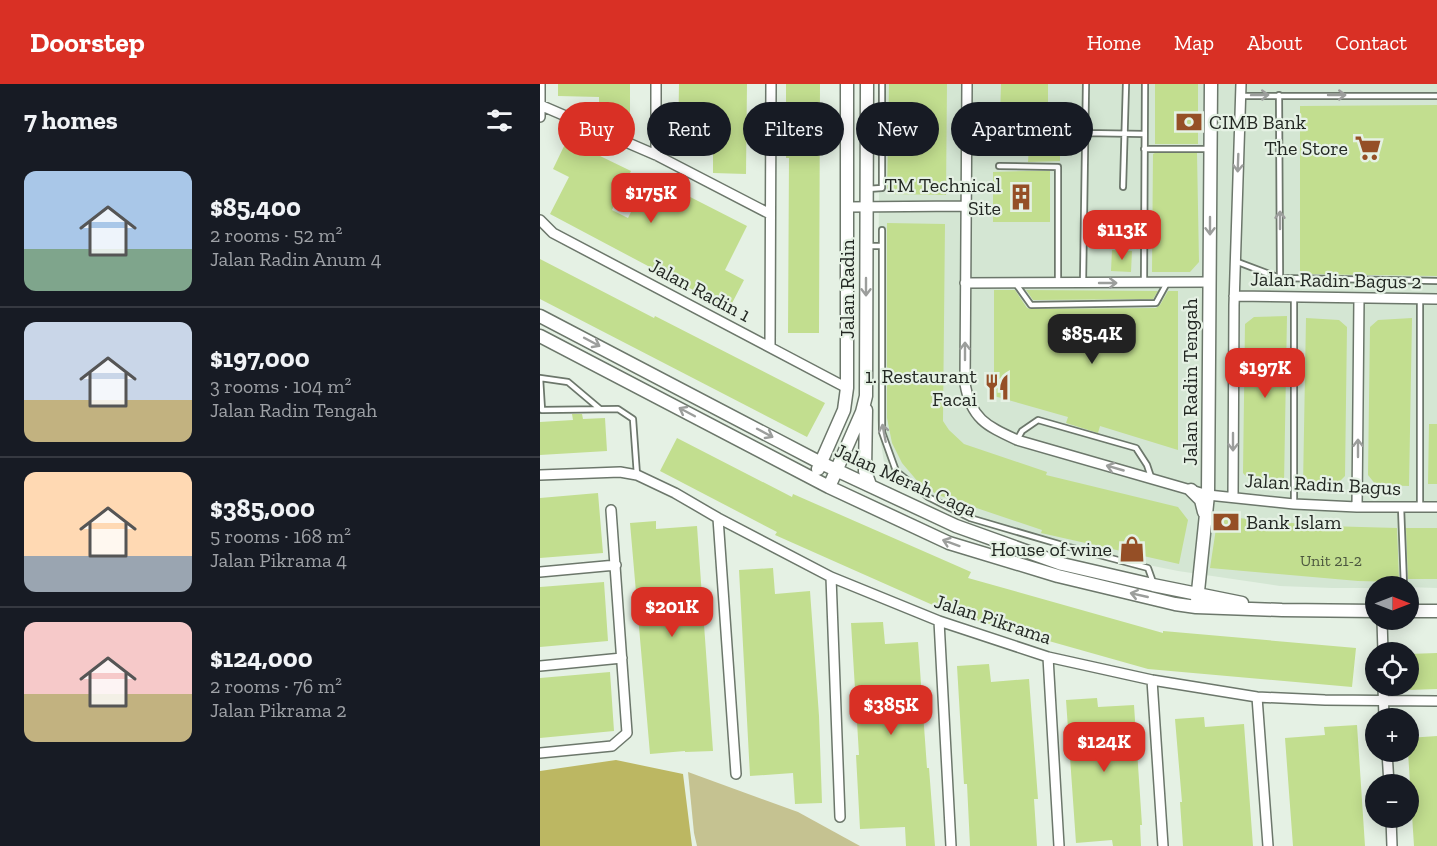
<!DOCTYPE html>
<meta charset="utf-8">
<style>
:root{--surface:#171b24;--page:#20242c;--text:#f1f3f6;--muted:#9ea1a6;--line:#363941;--accent:#d93025}
body{margin:0;font-family:"Zilla Slab",serif;background:var(--page);color:var(--text);height:100vh;display:flex;flex-direction:column;font-size:22px;white-space:nowrap}
*{box-sizing:border-box;margin:0}
p{font-size:20px;color:var(--muted)}
.icon{flex:none;width:33px;height:33px;fill:none;stroke:currentColor;stroke-width:2;stroke-linecap:round;stroke-linejoin:round}
.map{position:relative;flex:1;overflow:hidden}
.sheet{display:flex;flex-direction:column;background:var(--surface);width:540px}
.sheet>*{flex:none}
.top-card{position:absolute;left:18px;top:18px;width:570px;height:54px;display:flex;gap:12px}
.needle{width:39px;rotate:90deg}
.tools{position:absolute;left:825px;top:492px;display:grid;gap:12px}
.tools a{display:grid;place-items:center;width:54px;height:54px;border-radius:50%;background:var(--surface);box-shadow:0 3px 15px #0003;font-size:30px}
.price{position:absolute;translate:-50% -51px;padding:0 14px;border-radius:12px;background:var(--accent);color:#fff;font-size:20px;line-height:39px;filter:drop-shadow(0 2px 3px #0008)}
.price::after{content:'';position:absolute;left:50%;top:36px;width:18px;height:14px;margin-left:-9px;background:inherit;clip-path:polygon(0 0,100% 0,50% 100%)}
.price.on{background:#222;color:#fff}
ul{padding:0;list-style:none}
li{display:flex;align-items:center;gap:18px;height:150px;padding:0 24px}
li+li{border-top:2px solid var(--line)}
li span{display:grid;place-items:center;flex:none;width:168px;height:120px;border-radius:12px;color:#555}
li>.icon{margin-inline-start:auto}
span .icon{width:72px;height:72px;fill:#fffc;stroke-width:1}
li b{font-size:26px}
h2{display:flex;justify-content:space-between;align-items:center;height:72px;padding:0 24px;font-size:26px}
.tag{padding:0 21px;border-radius:27px;background:var(--surface);box-shadow:0 3px 15px #0003;font-size:21px;line-height:54px}
.tag.on{background:var(--accent);color:#fff}
header{display:flex;align-items:center;gap:36px;box-sizing:border-box;height:84px;padding:0 30px;background:var(--accent);color:#fff}
header strong{font-size:28px}
nav{display:flex;gap:33px;margin-inline-start:auto;font-size:21px}
main{display:flex;flex:1;min-height:0}
.map>svg:first-child{display:block}
.built{fill:#d4e6d3}
.green{fill:#c5c291}
.forest{fill:#bcb762}
.building{fill:#c2de8f}
.lines{fill:none;stroke-linecap:round;stroke-linejoin:round}
.service-casing{stroke:#6c776b;stroke-width:8}
.minor-casing{stroke:#6c776b;stroke-width:12}
.tertiary-casing{stroke:#6c776b;stroke-width:15}
.service{stroke:#fff;stroke-width:4.5}
.minor{stroke:#fff;stroke-width:9}
.tertiary{stroke:#fff;stroke-width:12}
.oneway{stroke:#9c9e9c}
.labels{text-anchor:middle;stroke-width:4.5;stroke-linejoin:round;paint-order:stroke}
.number-label{font-size:16px;fill:#4b563e}
.poi-label{font-size:20px;fill:#232823;stroke:#e5f1e4;text-anchor:end}
.street-label{font-size:20px;fill:#232823;stroke:#e5f1e4}
</style>
<header>
<strong>Doorstep</strong>
<nav><a>Home</a><a>Map</a><a>About</a><a>Contact</a></nav>
</header>
<main>
<section class="sheet">
<h2>7 homes<svg class="icon" aria-label="filters" viewBox="0 0 24 24"><path d="M4 7h16M4 17h16"/><circle cx="9" cy="7" r="2"/><circle cx="15" cy="17" r="2"/></svg></h2>
<ul>
<li><span style="background:linear-gradient(#a9c7e8 65%,#7fa58c 0)"><svg class="icon" aria-label="home" viewBox="0 0 24 24"><path d="M3 11l9-7 9 7M6 9v11h12V9"/></svg></span><div><b>$85,400</b><p>2 rooms · 52 m²</p><p>Jalan Radin Anum 4</p></div></li>
<li><span style="background:linear-gradient(#c9d6e8 65%,#c2b280 0)"><svg class="icon" aria-label="home" viewBox="0 0 24 24"><path d="M3 11l9-7 9 7M6 9v11h12V9"/></svg></span><div><b>$197,000</b><p>3 rooms · 104 m²</p><p>Jalan Radin Tengah</p></div></li>
<li><span style="background:linear-gradient(#ffd9b3 70%,#9aa5b1 0)"><svg class="icon" aria-label="home" viewBox="0 0 24 24"><path d="M3 11l9-7 9 7M6 9v11h12V9"/></svg></span><div><b>$385,000</b><p>5 rooms · 168 m²</p><p>Jalan Pikrama 4</p></div></li>
<li><span style="background:linear-gradient(#f6c9c9 60%,#c2b280 0)"><svg class="icon" aria-label="home" viewBox="0 0 24 24"><path d="M3 11l9-7 9 7M6 9v11h12V9"/></svg></span><div><b>$124,000</b><p>2 rooms · 76 m²</p><p>Jalan Pikrama 2</p></div></li>
</ul>
</section>
<div class="map">
<svg width="897" height="762" viewBox="0 0 897 762">
<rect width="100%" height="100%" fill="#e5f1e4"/>
<!-- built -->
<path class="built" d="M340 0H897V504L836 502 835 504H792L740 502 638 487 519 463 390 417 358 396 344 378 337 336Z"/>
<!-- green -->
<path class="green" d="M148 688 258 728 320 762H157L154 749Z"/>
<!-- forest -->
<path class="forest" d="M76 676 143 690 152 762H0V687Z"/>
<!-- building -->
<path class="building" d="M18 0H90V34H59V13L18 12Z
M139 0H207L206 90 173 89V59L138 58Z
M246 0H280L279 249H248L249 74H246Z
M349 0H407L406 111 347 110Z
M461 0H508V35H460Z
M615 0H658V60H615Z
M897 21V192L760 190V22Z
M27 56 91 87 72 126 88 134 109 92 207 142 185 186 204 196 189 225 10 130 29 93 13 85Z
M489 62H520V77L488 78Z
M615 69H657L659 178 650 188H612L613 70Z
M488 87H510V138H453V88Z
M347 139 405 140 403 337 409 346 424 360 507 388 506 391 638 423 648 436 639 480 501 449 502 446 398 411 379 399 362 379 352 359 347 334Z
M572 166 592 167 591 188 571 187Z
M0 175 114 234 115 232 285 319 267 353 0 215Z
M454 206H475L487 224 491 225 616 224 620 221 628 207H638V366L560 342 558 349 526 339 528 333 454 312Z
M486 206 618 207 613 215 493 216Z
M747 232 744 400 711 398 703 389 705 240 714 233Z
M766 234 799 236 807 243 805 392 796 401 763 402Z
M872 234 869 402 836 401 828 391 830 243 838 236Z
M32 330H42L43 335 65 334 67 367 0 371V338L33 336Z
M889 340H897V400H888Z
M137 354 252 413 253 410 431 488 428 494 623 549V547L816 564 812 603 608 585 413 530 235 451 237 448 120 387Z
M58 409 63 469 0 474V414Z
M687 433 786 442 857 444 859 495H858V498L818 497 670 484 677 438Z
M116 437V445L157 442 173 667 145 668V667L110 670 90 439Z
M866 444H897V495H868Z
M233 484 235 510 270 507 279 632 282 719 255 720 253 689 210 692 199 486Z
M64 498 68 557 0 563V503Z
M343 538 345 560 378 558 387 684H389L395 762H366L365 743 320 745 316 671H319L311 539Z
M897 569V605L868 606V570Z
M449 580 451 598 489 595 498 715H494L497 762H430L427 700H424L417 582Z
M70 588 74 647 0 654V594Z
M557 614 558 623 594 621 602 741H600L601 762H573L572 756 536 759 526 616Z
M664 633 665 643 704 640 713 762H643L640 718H642L635 635Z
M817 641 825 762H753L745 654 785 651 784 643Z
M897 652V762H874L868 668V654Z"/>
<g class="lines">
<!-- service casing -->
<g class="service-casing">
<path id="service" d="M739 11 740 194
M701 12H897
M545 49 604 50
M604 65H670
M459 82 518 83V198
M583 103 586 0
M327 105 342 104V0
M342 146V348L356 387 388 413 430 434 529 463 608 484 613 498
M327 162H342
M695 177 740 194 897 197
M604 198 605 0
M543 199 546 0
M476 200 491 221 616 219 627 199
M754 213V420
M880 215V422
M60 325 28 298 0 294 2 326 78 325 93 335 97 391
M477 356 482 347 498 336 596 364 607 381 611 393
M861 423 864 502"/>
</g>
<!-- minor casing -->
<g class="minor-casing">
<path id="minor" d="M427 0 425 300C431 335 447 342 477 356L668 411 754 420 817 423H897
M0 21 116 71 230 130
M0 33V0
M116 71V0
M307 123 426 122
M0 136 13 149 307 304
M425 199 670 198
M694 212 897 215
M230 263 231 0
M0 391 80 388 97 391 135 409 178 434 291 493 399 537 508 573 612 596 717 613 785 616 897 617
M693 413 694 221 701 0
M817 423 819 214
M178 434 196 690
M0 488 76 481
M291 493 300 733
M842 536 843 568
M399 537 411 762
M508 573 519 762
M0 582 82 574
M612 596 623 762
M843 602 844 634
M717 613 728 762
M847 668 849 700
M0 669 72 662 87 649 71 426
M851 734 852 762"/>
</g>
<!-- tertiary casing -->
<g class="tertiary-casing">
<path id="tertiary" d="M0 232 281 379 416 442 522 480 613 501 702 519
M0 252 289 403 409 459 518 492 635 520 656 523 742 526 836 527
M326 326 325 387 330 401
M278 385 304 326 307 304V0
M289 403 322 328 326 312 327 0
M651 406 661 416 664 428
M657 517 668 411 671 0
M868 527H897"/>
</g>
<!-- service -->
<use href="#service" class="service"/>
<!-- minor -->
<use href="#minor" class="minor"/>
<!-- tertiary -->
<use href="#tertiary" class="tertiary"/>
</g>
<!-- one-way arrows -->
<defs><path id="oneway-shaft" d="M-6 0H5M1.5-3L5.5 0L1.5 3" fill="none" stroke-width="1.6" stroke-linecap="round" stroke-linejoin="round" transform="scale(1.5)"/></defs>
<g class="oneway">
<use href="#oneway-shaft" transform="translate(720 11) rotate(-1)"/>
<use href="#oneway-shaft" transform="translate(797 11)"/>
<use href="#oneway-shaft" transform="translate(698 79) rotate(92)"/>
<use href="#oneway-shaft" transform="translate(740 136) rotate(-90)"/>
<use href="#oneway-shaft" transform="translate(670 142) rotate(90)"/>
<use href="#oneway-shaft" transform="translate(568 199)"/>
<use href="#oneway-shaft" transform="translate(326 203) rotate(90)"/>
<use href="#oneway-shaft" transform="translate(52 258) rotate(28)"/>
<use href="#oneway-shaft" transform="translate(425 267) rotate(-90)"/>
<use href="#oneway-shaft" transform="translate(147 328) rotate(-152)"/>
<use href="#oneway-shaft" transform="translate(225 349) rotate(28)"/>
<use href="#oneway-shaft" transform="translate(344 349) rotate(-101)"/>
<use href="#oneway-shaft" transform="translate(693 358) rotate(90)"/>
<use href="#oneway-shaft" transform="translate(818 364) rotate(-90)"/>
<use href="#oneway-shaft" transform="translate(575 384) rotate(-164)"/>
<use href="#oneway-shaft" transform="translate(411 459) rotate(-160)"/>
<use href="#oneway-shaft" transform="translate(599 511) rotate(-167)"/>
</g>
<!-- icons -->
<defs>
<g id="bank-bare" transform="scale(2.07)"><path d="M-6-4H6V4H-6ZM0-2.3a2.3 2.3 0 1 0 0 4.6a2.3 2.3 0 1 0 0-4.6Z" fill="#954f26" stroke="#e5f1e4" stroke-width="2.5" paint-order="stroke"/></g>
<g id="supermarket-bare" transform="scale(2.07)"><path d="M-6-5.5h2.5l.6 2H6L4.5 2H-2.5L-4.4-4H-6ZM-1.5 3.2a1.3 1.3 0 1 0 .1 0ZM3 3.2a1.3 1.3 0 1 0 .1 0Z" fill="#954f26" stroke="#e5f1e4" stroke-width="2.5" paint-order="stroke"/></g>
<g id="building-bare" transform="scale(2.07)"><path d="M-4-6H4V6H1V3H-1V6H-4ZM-2.5-4.3h1.7v1.8h-1.7ZM.8-4.3h1.7v1.8H.8ZM-2.5-1h1.7V.8h-1.7ZM.8-1h1.7V.8H.8Z" fill="#954f26" stroke="#e5f1e4" stroke-width="2.5" paint-order="stroke"/></g>
<g id="restaurant-bare" transform="scale(2.07)"><path d="M-5-6h1v4h1v-4h1v4h1v-4h1v5L-1.5 .5V6h-2V.5L-5-1ZM5-6V6H3V1.5H1.5Q1.5-4 5-6Z" fill="#954f26" stroke="#e5f1e4" stroke-width="2.5" paint-order="stroke"/></g>
<g id="shop-bare" transform="scale(2.07)"><path d="M-5-2.5h2.3a2.7 3.5 0 0 1 5.4 0H5L5.5 6h-11ZM-1.5-2.5h3a1.5 2.3 0 0 0-3 0Z" fill="#954f26" stroke="#e5f1e4" stroke-width="2.5" paint-order="stroke"/></g>
</defs>
<g fill-rule="evenodd">
<use href="#bank-bare" x="649" y="38"/>
<use href="#supermarket-bare" x="828" y="64"/>
<use href="#building-bare" x="481" y="113"/>
<use href="#restaurant-bare" x="457" y="303"/>
<use href="#bank-bare" x="686" y="438"/>
<use href="#shop-bare" x="592" y="465"/>
</g>
<g class="labels">
<!-- number labels -->
<g class="number-label">
<text x="791" y="482">Unit 21-2</text>
</g>
<!-- poi labels -->
<g class="poi-label">
<text x="669" y="45" text-anchor="start">CIMB Bank</text>
<text x="808" y="71">The Store</text>
<text x="461" y="108">TM Technical<tspan x="461" dy="23">Site</tspan></text>
<text x="437" y="299">1. Restaurant<tspan x="437" dy="23">Facai</tspan></text>
<text x="706" y="445" text-anchor="start">Bank Islam</text>
<text x="572" y="472">House of wine</text>
</g>
<!-- street labels -->
<g class="street-label">
<text transform="translate(796 196) rotate(1)" y="7">Jalan Radin Bagus 2</text>
<text transform="translate(307 205) rotate(-90)" y="7">Jalan Radin</text>
<text transform="translate(160 206) rotate(28)" y="7">Jalan Radin 1</text>
<text transform="translate(650 298) rotate(-90)" y="7">Jalan Radin Tengah</text>
<text transform="translate(366 396) rotate(24)" y="7">Jalan Merah Caga</text>
<text transform="translate(783 400) rotate(3)" y="7">Jalan Radin Bagus</text>
<text transform="translate(453 535) rotate(18)" y="7">Jalan Pikrama</text>
</g>
</g>
</svg>
<div class="tools">
<a><svg class="needle" viewBox="-14 -14 28 28"><path d="M0-13l5 13h-10z" fill="#e53935"/><path d="M0 13l5-13h-10z" fill="#9ea1a6"/></svg></a>
<a><svg class="icon" aria-label="locate" viewBox="0 0 24 24"><circle cx="12" cy="12" r="6"/><path d="M12 2v4M12 18v4M2 12h4M18 12h4"/></svg></a>
<a>+</a>
<a>−</a>
</div>
<b class="price" style="left:111px;top:140px">$175K</b>
<b class="price" style="left:582px;top:177px">$113K</b>
<b class="price on" style="left:552px;top:281px">$85.4K</b>
<b class="price" style="left:725px;top:315px">$197K</b>
<b class="price" style="left:132px;top:554px">$201K</b>
<b class="price" style="left:351px;top:652px">$385K</b>
<b class="price" style="left:564px;top:689px">$124K</b>
<div class="top-card">
<a class="tag on">Buy</a>
<a class="tag">Rent</a>
<a class="tag">Filters</a>
<a class="tag">New</a>
<a class="tag">Apartment</a>
</div>
</div>
</main>
